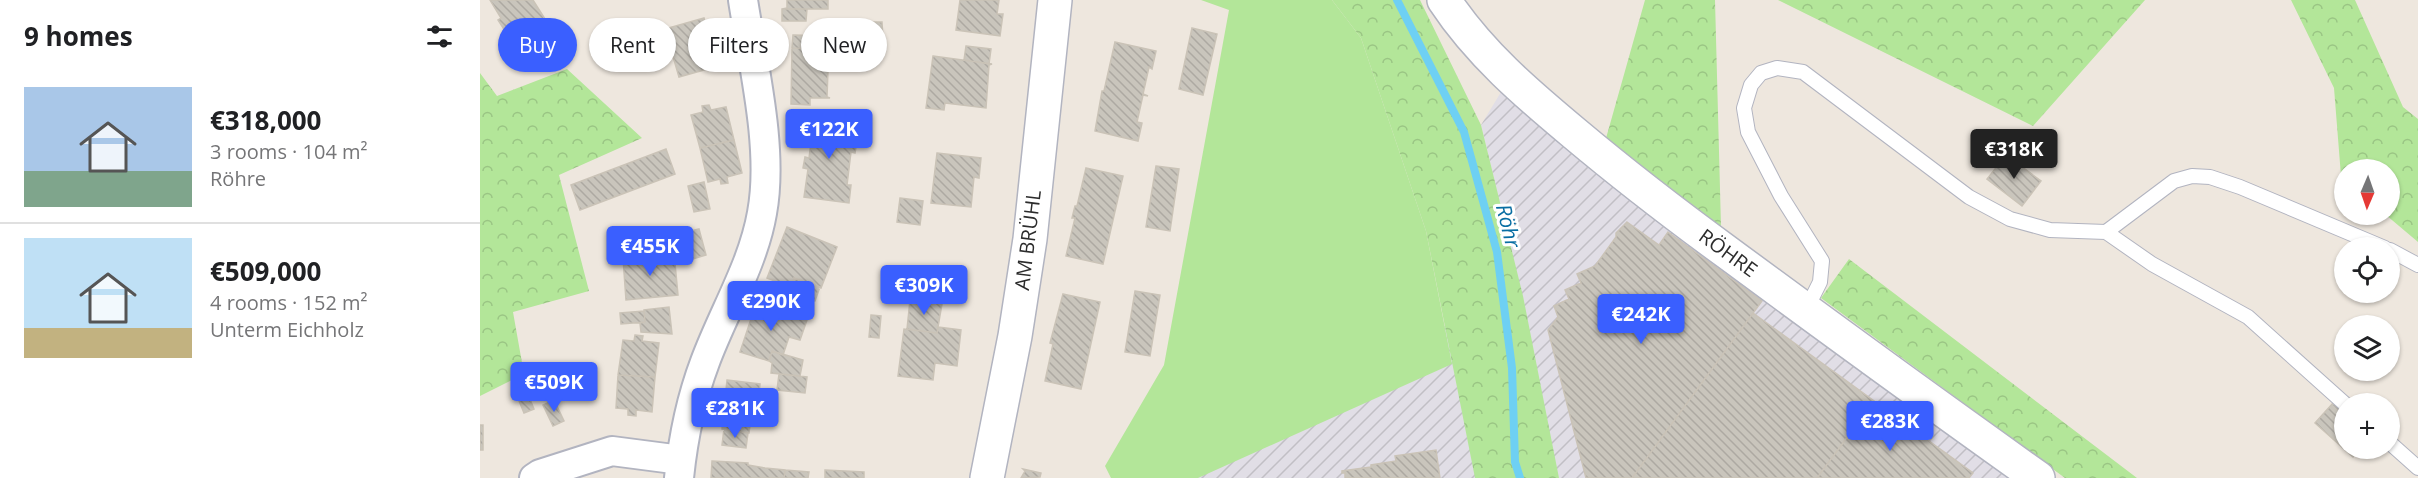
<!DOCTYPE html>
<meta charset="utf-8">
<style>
:root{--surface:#fff;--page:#f2f2f2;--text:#202124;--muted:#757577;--line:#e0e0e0;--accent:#3a5fff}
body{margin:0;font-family:"Open Sans",sans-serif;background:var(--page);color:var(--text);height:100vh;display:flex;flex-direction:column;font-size:22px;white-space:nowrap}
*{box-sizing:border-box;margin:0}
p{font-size:20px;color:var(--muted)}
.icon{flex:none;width:33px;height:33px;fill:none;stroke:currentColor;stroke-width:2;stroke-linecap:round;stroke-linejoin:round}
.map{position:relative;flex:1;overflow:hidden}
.sheet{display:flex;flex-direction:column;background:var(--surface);width:480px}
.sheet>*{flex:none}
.top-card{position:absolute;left:18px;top:18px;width:570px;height:54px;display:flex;gap:12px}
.needle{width:39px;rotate:182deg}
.controls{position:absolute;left:1854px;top:159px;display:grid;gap:12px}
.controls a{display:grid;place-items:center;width:66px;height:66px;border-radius:50%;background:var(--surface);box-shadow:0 2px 4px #0004;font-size:30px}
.price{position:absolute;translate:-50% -51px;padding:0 14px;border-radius:6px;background:var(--accent);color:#fff;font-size:20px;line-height:39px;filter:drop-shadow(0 2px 3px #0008)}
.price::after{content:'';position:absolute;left:50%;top:36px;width:18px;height:14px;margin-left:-9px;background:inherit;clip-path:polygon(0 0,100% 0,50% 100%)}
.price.on{background:#222;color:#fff}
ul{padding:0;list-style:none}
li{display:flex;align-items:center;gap:18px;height:150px;padding:0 24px}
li+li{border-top:2px solid var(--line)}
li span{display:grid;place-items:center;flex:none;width:168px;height:120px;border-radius:0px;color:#555}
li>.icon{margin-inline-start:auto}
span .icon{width:72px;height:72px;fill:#fffc;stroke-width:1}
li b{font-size:26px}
h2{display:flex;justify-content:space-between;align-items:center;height:72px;padding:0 24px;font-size:26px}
.pill{padding:0 21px;border-radius:27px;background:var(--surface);box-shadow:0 2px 4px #0004;font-size:21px;line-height:54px}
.pill.on{background:var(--accent);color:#fff}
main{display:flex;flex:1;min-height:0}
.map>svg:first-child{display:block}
.industrial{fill:url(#industrial-furrows)}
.grass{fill:#b3e699}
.forest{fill:url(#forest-crowns)}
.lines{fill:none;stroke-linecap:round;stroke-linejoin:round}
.stream{stroke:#6ed0f3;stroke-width:8}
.building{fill:url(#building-back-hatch);stroke:#cac3b7;stroke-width:1.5}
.lane-casing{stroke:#b2b4c0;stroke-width:16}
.street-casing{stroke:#b2b4c0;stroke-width:32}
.secondary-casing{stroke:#b2b4c0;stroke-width:36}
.lane{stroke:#fff;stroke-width:14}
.street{stroke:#fff;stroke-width:28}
.secondary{stroke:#fff;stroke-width:33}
.labels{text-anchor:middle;stroke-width:6;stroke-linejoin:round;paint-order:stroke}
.street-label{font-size:20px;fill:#2c2c2c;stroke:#fff}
.water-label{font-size:21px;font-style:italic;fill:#096ea3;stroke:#fff}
</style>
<main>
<section class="sheet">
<h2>9 homes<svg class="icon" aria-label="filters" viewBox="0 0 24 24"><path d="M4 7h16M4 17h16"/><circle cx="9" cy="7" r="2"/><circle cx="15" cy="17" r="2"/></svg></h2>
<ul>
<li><span style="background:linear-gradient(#a9c7e8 70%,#7fa58c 0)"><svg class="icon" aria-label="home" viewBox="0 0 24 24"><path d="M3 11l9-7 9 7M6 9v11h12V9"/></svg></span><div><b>€318,000</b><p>3 rooms · 104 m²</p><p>Röhre</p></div></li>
<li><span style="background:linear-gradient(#bfe0f5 75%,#c2b280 0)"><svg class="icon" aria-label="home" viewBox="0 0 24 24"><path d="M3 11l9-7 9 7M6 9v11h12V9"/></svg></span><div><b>€509,000</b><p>4 rooms · 152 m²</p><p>Unterm Eichholz</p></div></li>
</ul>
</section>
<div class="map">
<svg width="1938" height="478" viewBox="0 0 1938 478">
<defs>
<pattern id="industrial-furrows" width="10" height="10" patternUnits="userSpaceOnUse" patternTransform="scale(1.5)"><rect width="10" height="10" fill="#e1dee6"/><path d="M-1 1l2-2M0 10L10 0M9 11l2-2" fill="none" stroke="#c1bfc5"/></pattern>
<pattern id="forest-crowns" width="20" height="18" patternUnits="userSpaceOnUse" patternTransform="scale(1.5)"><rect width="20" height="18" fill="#b3e699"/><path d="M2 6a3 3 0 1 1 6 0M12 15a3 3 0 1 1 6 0" fill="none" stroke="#9ac584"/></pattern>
<pattern id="building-back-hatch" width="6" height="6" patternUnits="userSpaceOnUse" patternTransform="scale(1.5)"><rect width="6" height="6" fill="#c9c5bc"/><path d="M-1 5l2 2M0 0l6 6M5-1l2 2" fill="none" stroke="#ada9a2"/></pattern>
</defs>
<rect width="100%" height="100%" fill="#eee7de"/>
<!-- industrial -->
<path class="industrial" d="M1021 92 1112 171 1338 331 1535 478H673L1040 287 1001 125Z"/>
<!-- grass -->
<path class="grass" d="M721 0H852L881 38 946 231 972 364 718 478H631L625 466 684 365 749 10Z"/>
<!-- forest -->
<path class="forest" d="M852 0H940L1001 125 1043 296 1079 478H995L946 231 881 38Z
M1165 0H1235L1241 227 1121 156Z
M1298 0H1665L1553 126Z
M1811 0H1875L1923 107 1938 119V242L1906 215 1910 214V170H1864V179L1861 176 1854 88Z
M87 69 162 138 79 175 109 291 33 312 44 374 0 396V73L17 96Z
M1369 259 1657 478H1585L1341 298Z"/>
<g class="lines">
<!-- stream -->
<path class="stream" d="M917 0 984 132 1017 252 1032 368 1035 462 1040 478"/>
</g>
<!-- building -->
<path class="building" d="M10 0H53L72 30 42 49 28 29 25 31 18 20 21 18Z
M307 0H348V9H302L307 8Z
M480 0H519L517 14H523L520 36 476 30Z
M302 9H327L326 21H302Z
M224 18 228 34 233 32 239 36 246 59 238 66 199 77 185 29Z
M382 22H402L403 39 382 40Z
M712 28 737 34 723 95 699 89Z
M313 35 351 36V49L312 48Z
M635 42 676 51 672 69 669 67 663 94 668 96 663 95 657 122 662 123 658 141 615 131 622 91H624Z
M486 46 511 49 509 64 484 60Z
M312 48 351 49V70H348L347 97 350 98H330V105L311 104Z
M453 56 512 64 509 65 506 108 465 103 464 110 446 108Z
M229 105 231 110 246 107 254 140 220 148 211 115 223 112 222 106Z
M335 112H359L357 132 378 135 375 153 371 152 367 185H371L369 203 324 197 328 169 323 168 325 157 329 158Z
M254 140 262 173 247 177 248 183 241 184 240 179 228 182 220 148Z
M186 149 195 174 100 210 91 185Z
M457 153 501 158 499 178 494 177 491 207 451 203Z
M1526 155 1561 181 1542 206 1507 179Z
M676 166 699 169 690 231 666 227Z
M606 168 643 176 623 264 586 256 595 218H592L595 206H597Z
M224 182 230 209 214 212 208 186Z
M420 198 443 201 440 225 417 222Z
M1147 222 1179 245 1188 232 1282 301 1152 478H1106L1068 330 1078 317 1074 306 1089 299 1085 290 1101 283 1097 274 1115 266 1136 237V233Z
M307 227 357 247 341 288 314 278 311 287 287 278Z
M219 229 226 255 209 260 202 233Z
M194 253 198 295 146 300 143 258Z
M314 278 340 287 335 301 310 298Z
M655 291 680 295 670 356 645 352Z
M583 294 620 302 601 389 565 381 573 344 570 343Z
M430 300 462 304 457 333 427 329Z
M276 304 327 320 320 340 309 337 303 355 292 351 289 361 260 352Z
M189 307 192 334 161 332 160 323 165 322 164 310Z
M164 311 165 322 141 324 140 313Z
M1273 313 1394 401 1337 478H1152Z
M391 315 401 316 399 338 389 337Z
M458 327 481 330 477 366 455 363 453 380 418 376 424 329 457 333Z
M155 335 163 336 162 341 179 343 175 377 138 375 143 340 154 341Z
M292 351 323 360 320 376 291 373 292 363 289 361Z
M299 374 327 377 325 393 297 390Z
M138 375 175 377 172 412 156 410V416L148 415V409L136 408Z
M247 380 280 384 278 402H273L269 433 242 429Z
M45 387 54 409 44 413 35 391Z
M74 400 84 421 73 426 63 405Z
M1394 401 1493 473 1489 478H1337Z
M1853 403 1864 413V448H1881L1873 457 1835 423Z
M0 425H3V450H0Z
M244 429 268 433 266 448 242 445Z
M956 450 960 478H865V473H862V471L891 467V465L916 461 915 456Z
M232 461 268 463V465L285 468 305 470 304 478H231Z
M543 469 561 473 560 477 541 478 545 471Z
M305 470 329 472 328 478H304Z
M345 470 384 472V478H345Z"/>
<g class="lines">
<!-- lane casing -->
<g class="lane-casing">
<path id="lane" d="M1626 232 1694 181 1712 176 1730 177 1760 187 1905 248
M1910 250 1938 265
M1326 310 1340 282 1342 261 1301 196 1268 132 1264 108 1271 85 1281 73 1297 68 1323 72 1489 197 1530 219 1570 230 1626 232 1672 264 1768 317 1865 404
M1910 443 1938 468"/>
</g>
<!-- street casing -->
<g class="street-casing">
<path id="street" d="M54 478 60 474 132 451 201 460
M199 478C203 439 211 399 225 362 243 313 273 265 282 213 294 149 273 65 263 0"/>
</g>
<!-- secondary casing -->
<g class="secondary-casing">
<path id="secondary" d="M964 0C999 53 1046 93 1094 133 1144 175 1196 215 1248 253 1351 329 1454 404 1558 478
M507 478 535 336 550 239 575 0"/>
</g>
<!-- lane -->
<use href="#lane" class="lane"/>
<!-- street -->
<use href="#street" class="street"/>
<!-- secondary -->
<use href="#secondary" class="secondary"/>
</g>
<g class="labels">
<!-- street labels -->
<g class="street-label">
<text transform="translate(548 240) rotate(-83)" y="7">AM BRÜHL</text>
<text transform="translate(1248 253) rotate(36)" y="7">RÖHRE</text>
</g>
<!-- water labels -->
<g class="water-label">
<text transform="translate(1028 226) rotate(76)" y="7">Röhr</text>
</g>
</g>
</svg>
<div class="controls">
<a><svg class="needle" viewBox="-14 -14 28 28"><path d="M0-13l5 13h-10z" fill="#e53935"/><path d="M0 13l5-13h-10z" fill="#757577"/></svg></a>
<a><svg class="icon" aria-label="locate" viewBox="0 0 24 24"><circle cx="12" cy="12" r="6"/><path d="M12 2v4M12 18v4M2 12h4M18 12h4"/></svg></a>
<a><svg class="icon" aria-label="layers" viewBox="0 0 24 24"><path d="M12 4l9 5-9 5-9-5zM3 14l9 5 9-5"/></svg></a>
<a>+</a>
</div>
<b class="price" style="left:349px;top:160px">€122K</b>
<b class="price on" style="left:1534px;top:180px">€318K</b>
<b class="price" style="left:170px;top:277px">€455K</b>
<b class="price" style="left:444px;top:316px">€309K</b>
<b class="price" style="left:291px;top:332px">€290K</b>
<b class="price" style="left:1161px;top:345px">€242K</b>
<b class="price" style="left:74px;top:413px">€509K</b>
<b class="price" style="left:255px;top:439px">€281K</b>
<b class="price" style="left:1410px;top:452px">€283K</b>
<div class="top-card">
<a class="pill on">Buy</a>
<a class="pill">Rent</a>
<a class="pill">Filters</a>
<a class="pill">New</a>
</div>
</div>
</main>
